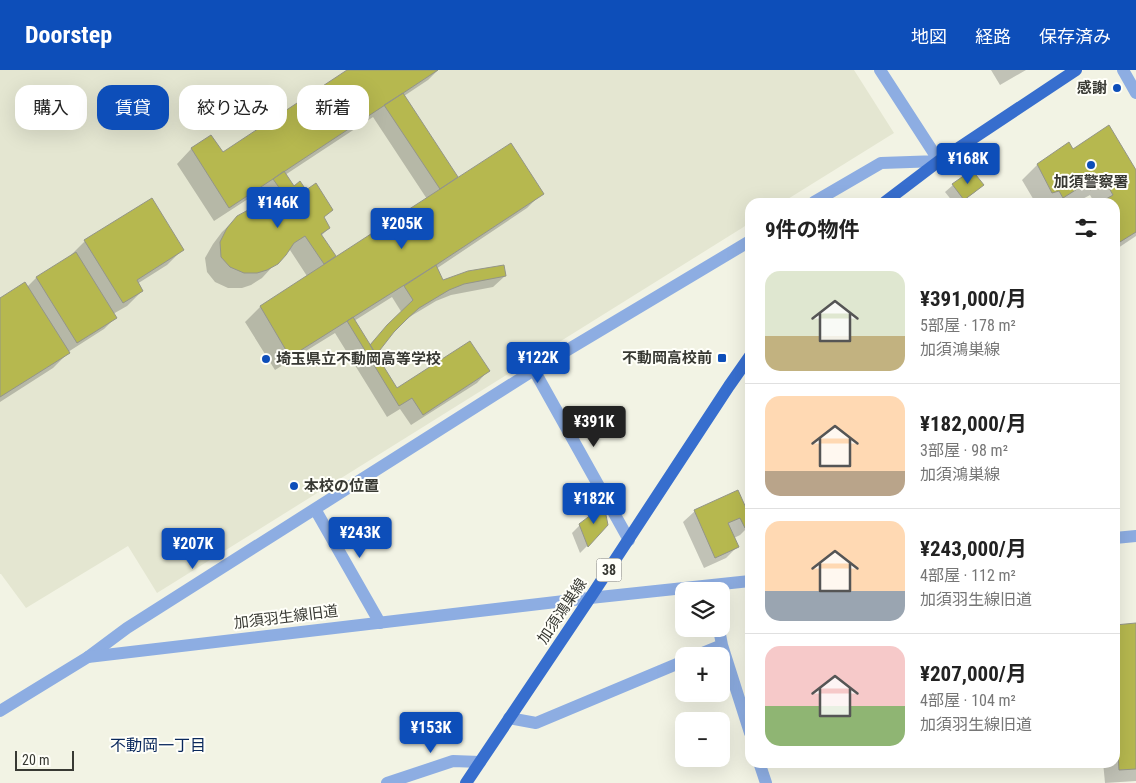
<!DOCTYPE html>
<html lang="ja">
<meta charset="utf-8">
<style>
:root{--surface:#fff;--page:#f6f6f6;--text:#222;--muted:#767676;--line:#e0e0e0;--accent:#0d4eb9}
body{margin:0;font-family:"Roboto Condensed","Noto Sans JP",sans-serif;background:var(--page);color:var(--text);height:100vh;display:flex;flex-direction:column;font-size:19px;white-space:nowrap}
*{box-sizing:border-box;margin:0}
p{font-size:16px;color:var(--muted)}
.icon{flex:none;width:28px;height:28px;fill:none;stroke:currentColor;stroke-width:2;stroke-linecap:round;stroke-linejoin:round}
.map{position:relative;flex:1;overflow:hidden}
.side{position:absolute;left:745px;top:128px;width:375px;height:570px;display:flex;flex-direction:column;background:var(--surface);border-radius:15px;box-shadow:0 5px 20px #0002}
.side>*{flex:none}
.hud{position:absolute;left:15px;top:15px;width:475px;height:45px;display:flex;gap:10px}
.buttons{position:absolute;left:675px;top:512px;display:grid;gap:10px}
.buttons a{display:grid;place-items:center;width:55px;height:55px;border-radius:10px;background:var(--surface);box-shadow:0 5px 20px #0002;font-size:25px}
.scale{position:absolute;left:15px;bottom:12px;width:59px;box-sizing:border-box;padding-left:5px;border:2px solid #383933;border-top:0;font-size:14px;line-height:18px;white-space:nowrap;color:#383933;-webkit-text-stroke:4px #fffff9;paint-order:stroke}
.price{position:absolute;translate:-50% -42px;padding:0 11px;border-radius:5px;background:var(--accent);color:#fff;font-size:16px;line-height:32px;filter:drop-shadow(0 1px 2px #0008)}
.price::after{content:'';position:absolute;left:50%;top:30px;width:15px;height:11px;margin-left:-8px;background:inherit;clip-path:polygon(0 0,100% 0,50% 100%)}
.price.active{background:#222;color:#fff}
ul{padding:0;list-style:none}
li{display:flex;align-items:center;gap:15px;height:125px;padding:0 20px}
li+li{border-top:1px solid var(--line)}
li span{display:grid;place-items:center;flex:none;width:140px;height:100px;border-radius:15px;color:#555}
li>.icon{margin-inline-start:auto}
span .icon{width:60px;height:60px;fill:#fffc;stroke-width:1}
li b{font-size:21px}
h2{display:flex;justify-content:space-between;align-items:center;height:60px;padding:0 20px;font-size:21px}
.chip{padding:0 18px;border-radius:15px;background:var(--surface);box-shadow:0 5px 20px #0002;font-size:18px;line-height:45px}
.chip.active{background:var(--accent);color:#fff}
header{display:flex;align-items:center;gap:30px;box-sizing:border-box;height:70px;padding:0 25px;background:var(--accent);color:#fff}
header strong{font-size:24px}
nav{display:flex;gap:28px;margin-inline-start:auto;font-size:18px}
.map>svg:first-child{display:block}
.built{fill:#e4e6d1}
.shadow{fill:#0003;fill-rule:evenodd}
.building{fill:#b6b84f;stroke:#949588}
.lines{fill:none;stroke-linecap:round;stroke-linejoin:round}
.minor{stroke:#8dade2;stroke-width:12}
.tertiary{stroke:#8dade2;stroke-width:12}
.primary{stroke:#376ece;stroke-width:12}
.poi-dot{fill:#0d4eb9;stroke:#fffff9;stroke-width:2}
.labels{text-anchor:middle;stroke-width:4;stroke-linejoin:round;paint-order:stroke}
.shield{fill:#fffff9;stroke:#74746e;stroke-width:1}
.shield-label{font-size:14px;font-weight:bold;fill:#383933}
.poi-label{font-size:15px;font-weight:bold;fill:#383933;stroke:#fffff9;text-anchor:end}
.street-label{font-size:15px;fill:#383933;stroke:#fffff9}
.neighbourhood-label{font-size:16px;fill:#0a285c;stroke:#fffff9}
</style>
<header>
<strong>Doorstep</strong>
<nav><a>地図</a><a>経路</a><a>保存済み</a></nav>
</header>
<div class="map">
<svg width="1136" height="713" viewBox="0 0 1136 713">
<rect width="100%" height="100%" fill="#f2f3e4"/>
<!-- built -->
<path class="built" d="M0 0H854L894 63 783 132H750V153L157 523 128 476 26 538 1 504H0Z"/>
<!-- shadow -->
<path class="shadow" d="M349 0H438L428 10 404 26 456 107 452 111 542 123 527 138 436 199 443 212 505 206 493 217 451 225 436 231 406 249 392 263 375 284 396 320 488 301 477 313 411 355 400 339 387 347 335 263 275 300 245 252 260 237 307 206 290 180 286 182 262 208 251 215 242 218H228L215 212 207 202 205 188 213 174 222 162 238 147 267 136 257 123 214 151 177 94 191 79 211 66 222 84ZM373 47 427 129 336 188 321 166 329 158 323 148 331 140 306 122 294 118 285 105ZM392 227 402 243 369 276 354 251ZM365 278 374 294 372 295 363 280Z
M991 0H1026L1000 15Z
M1068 74 1073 81 1136 103V166L1115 180V132H1094L1090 125 1077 132H1073L1070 128 1063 132H1035L1022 110 1037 95Z
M953 115H982L974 123 961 132H953L945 122Z
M85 171 182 180 167 195 137 214 142 221 127 236 113 244 115 248 104 259 68 282V283L53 298 0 332V229L27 217 36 208 71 187 70 186Z
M737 422 750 450V455L740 465 734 468 737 477 726 488 704 498 683 452 695 441Z
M607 454 587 476 580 483 572 463 580 455Z
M1136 554V711L1105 713 1103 692H1115V556Z
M750 605V619L746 609Z"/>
<!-- building -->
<path class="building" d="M347 0H438L229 138 191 78 211 65 223 82Z
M403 23 458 107 440 119 384 35Z
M1109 55 1136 100V162L1115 175V132H1101L1113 125 1105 111 1090 120 1085 114 1063 128 1059 121 1052 123 1037 94 1069 72 1073 79Z
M511 73 544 124 436 195 290 287 260 236Z
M972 100 984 115 964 130 952 114Z
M284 101 294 116 300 111 306 120 316 113 333 140 324 147 330 158 321 164 336 186 324 194 305 166 294 173 286 185 278 194 267 200 257 203H244L230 197 221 187 220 172 227 158 237 146 250 139 261 135 273 134 285 126 273 109Z
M152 128 184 180 137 210 143 221 123 233 84 170Z
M76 182 117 248 77 273 36 207Z
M436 195 443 210 468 201 504 195 506 206 464 214 449 220 419 238 407 249 394 262 376 285 370 275 387 255 413 230 404 216Z
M25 212 70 283 0 327V228Z
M353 247 397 318 470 271 490 301 423 345 412 328 399 336 347 251Z
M738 420 750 447V455L745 458 740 448 728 453 739 477 715 488 694 440Z
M604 435 608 455 588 477 579 454Z
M1136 553V699L1119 700 1115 636V555Z"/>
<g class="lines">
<!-- minor -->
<path class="minor" d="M880 0 939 91
M814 132 881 93 939 91
M534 300 629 470
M315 439 380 553
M719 559 722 575 750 663
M695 586 722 575
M88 587 127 558 534 300 750 171
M509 648 536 653 684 591
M759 692 766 713
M387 713 453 691 480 692"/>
<!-- tertiary -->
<path class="tertiary" d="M1123 0 1136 23
M1115 468 1136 466
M0 641 88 587 590 528 750 511"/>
<!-- primary -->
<path class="primary" d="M885 132 939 91 1076 0
M466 713 590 528 729 316 750 286"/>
</g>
<!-- markers -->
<g class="poi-dot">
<circle cx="1117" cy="18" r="5"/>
<circle cx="1091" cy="95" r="5"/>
<rect x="717" y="283" width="10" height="10" rx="2.5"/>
<circle cx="266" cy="289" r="5"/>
<circle cx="294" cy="416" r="5"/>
</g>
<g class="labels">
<!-- shield labels -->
<rect class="shield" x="596.5" y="488.5" width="25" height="23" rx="4"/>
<g class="shield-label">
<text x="609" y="505">38</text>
</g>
<!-- poi labels -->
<g class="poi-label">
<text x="1107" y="23">感謝</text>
<text x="1091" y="117" text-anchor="middle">加須警察署</text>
<text x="712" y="293">不動岡高校前</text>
<text x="276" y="294" text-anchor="start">埼玉県立不動岡高等学校</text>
<text x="304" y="421" text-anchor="start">本校の位置</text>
</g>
<!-- street labels -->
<g class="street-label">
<text transform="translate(562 541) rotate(-56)" y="5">加須鴻巣線</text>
<text transform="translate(286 547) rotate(-7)" y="5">加須羽生線旧道</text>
</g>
<!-- neighbourhood labels -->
<g class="neighbourhood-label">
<text x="158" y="681">不動岡一丁目</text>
</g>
</g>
</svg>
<div class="buttons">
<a><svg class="icon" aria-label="layers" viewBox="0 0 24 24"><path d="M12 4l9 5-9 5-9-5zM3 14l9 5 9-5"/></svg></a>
<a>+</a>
<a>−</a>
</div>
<div class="scale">20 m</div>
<b class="price" style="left:968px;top:115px">¥168K</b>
<b class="price" style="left:278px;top:159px">¥146K</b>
<b class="price" style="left:402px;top:180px">¥205K</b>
<b class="price" style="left:538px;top:314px">¥122K</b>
<b class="price active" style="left:594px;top:378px">¥391K</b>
<b class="price" style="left:594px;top:455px">¥182K</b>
<b class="price" style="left:360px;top:489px">¥243K</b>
<b class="price" style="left:193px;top:500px">¥207K</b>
<b class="price" style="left:431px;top:684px">¥153K</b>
<div class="hud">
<a class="chip">購入</a>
<a class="chip active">賃貸</a>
<a class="chip">絞り込み</a>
<a class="chip">新着</a>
</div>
<section class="side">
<h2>9件の物件<svg class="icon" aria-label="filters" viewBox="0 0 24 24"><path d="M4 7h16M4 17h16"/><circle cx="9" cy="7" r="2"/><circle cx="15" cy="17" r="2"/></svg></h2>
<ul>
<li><span style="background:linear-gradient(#dfe7d0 65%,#c2b280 0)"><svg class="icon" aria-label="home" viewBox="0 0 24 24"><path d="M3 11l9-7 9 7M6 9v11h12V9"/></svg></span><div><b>¥391,000/月</b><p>5部屋 · 178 m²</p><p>加須鴻巣線</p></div></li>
<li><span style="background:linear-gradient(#ffd9b3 75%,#b9a48a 0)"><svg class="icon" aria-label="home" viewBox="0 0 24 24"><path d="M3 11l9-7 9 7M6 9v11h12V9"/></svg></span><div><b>¥182,000/月</b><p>3部屋 · 98 m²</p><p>加須鴻巣線</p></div></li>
<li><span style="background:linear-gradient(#ffd9b3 70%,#9aa5b1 0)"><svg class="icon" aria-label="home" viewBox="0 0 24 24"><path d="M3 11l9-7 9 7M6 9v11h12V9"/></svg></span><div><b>¥243,000/月</b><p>4部屋 · 112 m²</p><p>加須羽生線旧道</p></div></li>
<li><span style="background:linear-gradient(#f6c9c9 60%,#8fb573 0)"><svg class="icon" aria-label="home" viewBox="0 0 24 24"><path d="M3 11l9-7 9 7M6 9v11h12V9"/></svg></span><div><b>¥207,000/月</b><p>4部屋 · 104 m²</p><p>加須羽生線旧道</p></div></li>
</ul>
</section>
</div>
